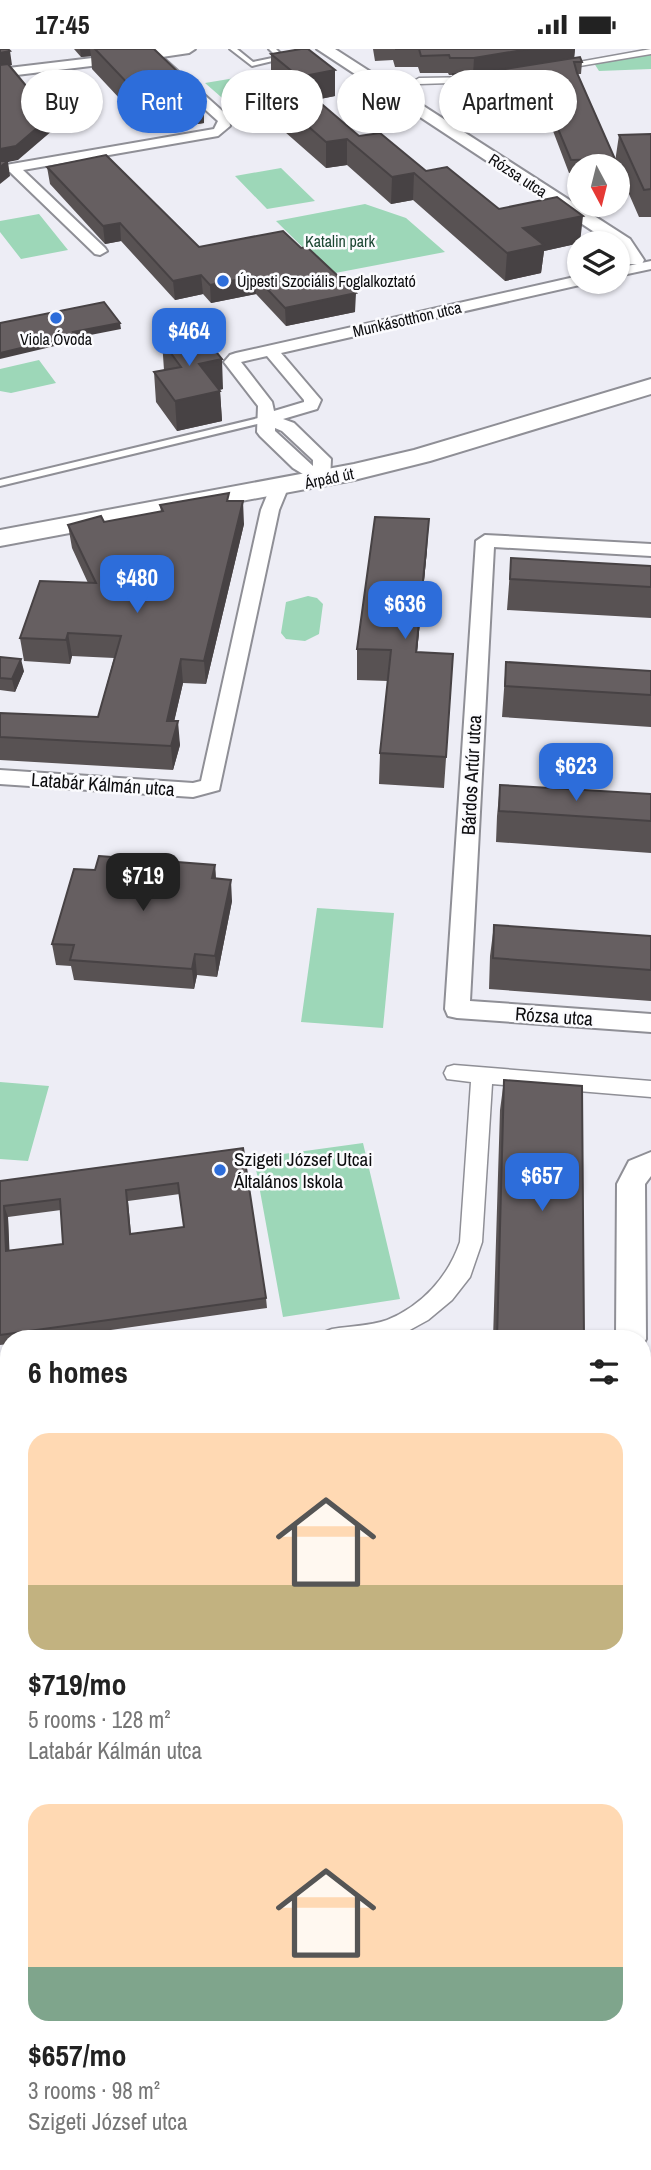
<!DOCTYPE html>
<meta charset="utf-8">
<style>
:root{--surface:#fff;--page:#f2f2f2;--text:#222;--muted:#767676;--accent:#2d6dda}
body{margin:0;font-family:"Archivo Narrow",sans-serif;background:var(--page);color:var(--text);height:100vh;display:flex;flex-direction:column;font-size:26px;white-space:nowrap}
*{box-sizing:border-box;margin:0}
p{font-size:23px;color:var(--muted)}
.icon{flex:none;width:38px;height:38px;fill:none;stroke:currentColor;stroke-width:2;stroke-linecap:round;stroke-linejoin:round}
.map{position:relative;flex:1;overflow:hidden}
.panel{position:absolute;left:0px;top:1281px;width:651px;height:840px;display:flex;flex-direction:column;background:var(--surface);border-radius:28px 28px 0 0;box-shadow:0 2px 5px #0004}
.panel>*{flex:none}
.top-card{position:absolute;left:21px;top:21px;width:609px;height:63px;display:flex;gap:14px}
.needle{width:46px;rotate:173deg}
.tools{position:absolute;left:567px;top:105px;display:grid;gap:14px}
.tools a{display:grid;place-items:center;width:63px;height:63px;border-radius:50%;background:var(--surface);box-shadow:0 2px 5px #0004;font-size:35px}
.price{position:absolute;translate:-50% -60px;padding:0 16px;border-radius:14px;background:var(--accent);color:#fff;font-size:23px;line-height:46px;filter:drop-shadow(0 2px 4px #0008)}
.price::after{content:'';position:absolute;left:50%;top:42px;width:21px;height:16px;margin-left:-10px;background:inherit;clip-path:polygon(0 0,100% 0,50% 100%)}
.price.current{background:#222;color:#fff}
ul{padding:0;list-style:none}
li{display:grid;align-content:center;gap:14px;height:371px;padding:0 28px}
li span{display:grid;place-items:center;height:217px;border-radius:21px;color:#555}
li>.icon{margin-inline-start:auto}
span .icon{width:126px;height:126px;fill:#fffc;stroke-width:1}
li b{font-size:30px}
h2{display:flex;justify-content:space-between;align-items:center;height:84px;padding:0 28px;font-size:30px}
.pill{padding:0 24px;border-radius:32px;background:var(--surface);box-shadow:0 2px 5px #0004;font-size:24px;line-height:63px}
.pill.current{background:var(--accent);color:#fff}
.status{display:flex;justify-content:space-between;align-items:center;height:49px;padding:0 35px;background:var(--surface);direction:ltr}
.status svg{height:19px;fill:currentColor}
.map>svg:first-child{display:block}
.green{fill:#9dd7b8}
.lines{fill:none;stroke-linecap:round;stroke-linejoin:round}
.service-casing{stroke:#8f8f96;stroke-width:4}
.pedestrian-casing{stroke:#8f8f96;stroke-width:3}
.minor-casing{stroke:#8f8f96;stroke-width:4}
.tertiary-casing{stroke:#8f8f96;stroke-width:4}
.secondary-casing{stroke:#8f8f96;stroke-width:4}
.service{fill:#fff;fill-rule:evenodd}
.pedestrian{fill:#fff;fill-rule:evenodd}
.minor{fill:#fff;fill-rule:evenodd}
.tertiary{fill:#fff;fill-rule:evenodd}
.secondary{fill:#fff;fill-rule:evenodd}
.tram{stroke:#242426;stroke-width:2.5}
.wall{fill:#585253;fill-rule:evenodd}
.shaded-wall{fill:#474244}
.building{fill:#665f61;stroke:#474244;stroke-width:2;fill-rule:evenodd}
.poi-dot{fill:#2d6dda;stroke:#fbfbfe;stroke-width:2.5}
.labels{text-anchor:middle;stroke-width:5;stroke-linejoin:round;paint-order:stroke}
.far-street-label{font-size:16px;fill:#0d0d0f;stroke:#fbfbfe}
.far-park-label{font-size:16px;fill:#1b4632;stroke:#fbfbfe}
.far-poi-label{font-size:16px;fill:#0d0d0f;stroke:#fbfbfe;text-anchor:start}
.street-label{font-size:19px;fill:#0d0d0f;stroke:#fbfbfe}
.poi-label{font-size:19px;fill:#0d0d0f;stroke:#fbfbfe;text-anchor:start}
</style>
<div class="status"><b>17:45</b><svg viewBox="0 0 49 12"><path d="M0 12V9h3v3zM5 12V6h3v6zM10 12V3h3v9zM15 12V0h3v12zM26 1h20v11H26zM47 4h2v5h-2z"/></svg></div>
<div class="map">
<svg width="651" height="2121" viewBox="0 0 651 2121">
<rect width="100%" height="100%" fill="#ededf5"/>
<!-- green -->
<path class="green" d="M651 3V20L599 22 592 11Z
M247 27 280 62 244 68 205 34Z
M281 119 315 152 267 160 235 127Z
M365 155 406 169 445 203 330 225 276 172Z
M39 165 68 201 21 210 0 183V172Z
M39 311 56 334 11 344 0 342V320Z
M308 547 317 549 323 555 319 585 305 592 286 590 281 584 286 553Z
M317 859 394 864 383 979 301 973Z
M0 1033 49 1037 28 1112 0 1110Z
M363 1094 400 1250 283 1268 254 1109Z
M0 1643 9 1646V1702L0 1703Z
M0 1815 9 1823V1926L0 1927Z"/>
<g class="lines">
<!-- service casing -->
<g class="service-casing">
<path id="service" d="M230 0H237L253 13 277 8 269 0H276L285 9 252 17Z
M267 367 270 368V372L0 437V431Z
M642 1513 651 1514V1530L642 1529Z"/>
</g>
<!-- pedestrian casing -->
<g class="pedestrian-casing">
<path id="pedestrian" d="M651 0V5L556 21 551 18Z
M480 28 483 29V33L419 35 414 32 419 29Z
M454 1016 651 1032V1048L492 1035 482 1193 470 1228 452 1251 428 1271 397 1288 320 1290 324 1283 332 1280C349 1277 371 1277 387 1271 422 1257 448 1228 460 1193L471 1033 447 1030 444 1024 447 1018Z
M9 1327V1349L0 1351V1329Z"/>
</g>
<!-- minor casing -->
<g class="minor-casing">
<path id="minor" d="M140 0H195L189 4 162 8 229 68 230 77 218 87 23 121 105 199 107 202 100 206 95 205 10 123 0 125V117L214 80 218 72 149 10 0 28V20L143 3Z
M651 212V220L618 227V219Z
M579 227V233H586L584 235 281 304 321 351 317 360 283 370 294 374 331 410 330 431 321 436 293 419 260 387 257 383 258 357 224 313 230 306 236 304ZM267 307 304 351V353L274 362 272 353 241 313ZM275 379 282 382 313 411V417L275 382Z
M279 434 288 439 279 461 219 741 193 748 0 735V721L193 734 201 732 261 461 270 439Z
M485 486 651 495V507L494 498 470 952 651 965V983L457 969 448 967 445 960 476 492Z
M651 1103V1127L645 1135 646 1290 642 1297V1290H616L617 1135 629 1112Z
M1 1734 9 1737V1783L0 1779Z
M246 2112H286L287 2121H247Z"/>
</g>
<!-- tertiary casing -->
<g class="tertiary-casing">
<path id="tertiary" d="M317 0H335L630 190 644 211 642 215H628L618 200V194H611Z
M651 1953V2001L642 2003V1954Z
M9 2082V2112H33L29 2121H0V2084Z"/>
</g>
<!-- secondary casing -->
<g class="secondary-casing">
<path id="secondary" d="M651 330V345L430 412 354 431 0 497V481L354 415 414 401Z"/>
</g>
<!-- service -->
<use href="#service" class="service"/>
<!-- pedestrian -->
<use href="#pedestrian" class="pedestrian"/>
<!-- minor -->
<use href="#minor" class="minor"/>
<!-- tertiary -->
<use href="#tertiary" class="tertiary"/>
<!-- secondary -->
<use href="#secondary" class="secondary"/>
<!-- tram -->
<path class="tram" d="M642 1965 651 1964
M642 1994 651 1993
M0 2094 9 2092
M8 2121 56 2112"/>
</g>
<!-- wall -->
<path class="wall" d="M74 0H154L203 47 204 74 172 79 157 63 135 66 92 20 91 7 81 8Z
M373 0H575L574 9 582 13 581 25H577L615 110 614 117H579V124H569L553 82 504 83 495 56 459 57 453 38V26H449L448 24H420L418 18H395L393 11 375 12Z
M271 5 335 47 300 54 271 31Z
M285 57 359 87 499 160 580 194 544 202 541 224 505 232 413 151 391 155 347 116 326 119 285 83Z
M651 85V168H639L615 113 619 86Z
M47 118 199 198 355 263 286 277 256 245 211 254 203 245 175 251 121 192 105 195 50 135Z
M162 292 223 340 219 341 220 342 222 372 177 382 156 353 154 323 164 321Z
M230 452 244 475 206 635 183 634 174 672 180 696 173 721 0 711V664L98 668 114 609 72 607 70 615 24 612 20 589 88 534 72 499 68 476 104 473 161 463 160 456Z
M427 501 417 603 453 605 444 739 379 735 380 704 388 632 357 631V600Z
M511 509 651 517V569L507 561Z
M0 608 24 622 15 643 0 641Z
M506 613 651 622V678L502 668Z
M500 736 651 745V804L496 793 497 767Z
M215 816 216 829 232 852 217 928 197 926 194 940 74 931 71 917 56 916 52 895 95 821Z
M494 876 651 887V952L489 940 490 907Z
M504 1031 584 1290H493L500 1061Z
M243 1099 266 1249 267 1259 47 1290H9V1295L0 1296V1132ZM180 1145 184 1178 131 1185 128 1152ZM61 1161 63 1195 9 1202 8 1168Z
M9 1924V2040L0 2042V1925Z
M516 2112H642L651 2121H518Z"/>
<!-- shaded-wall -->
<path class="shaded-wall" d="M80 0H90L91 7 81 8Z
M529 0H575L574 10 473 26 474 9Z
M10 2 12 16 0 18V4Z
M335 21V47L300 54 299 28Z
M155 37 157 63 135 66 133 40Z
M203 47 204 74 172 79 170 53Z
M51 67 53 81 18 111 8 113 10 127 0 135V100Z
M347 90V116L326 119V93Z
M414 124 413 151 391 155 392 128Z
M583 167 580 194 544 202 541 224 505 232 507 204 523 179Z
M120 174 121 192 105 195 103 177Z
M201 226 203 245 175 251 173 232Z
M255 227 256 245 211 254 210 236Z
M356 244 355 263 286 277 285 259Z
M120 274 121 280 75 289 76 292 0 310V304L73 283Z
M222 310 223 340 201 345 199 315Z
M220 342 222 372 177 382 175 352Z
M243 452 244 475 206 635 204 612Z
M429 470 427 501 414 634 416 603Z
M68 584 72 607 70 615 66 591Z
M21 610 24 622 15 643 12 630Z
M181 610 183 634 169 695 167 672Z
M178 672 180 696 173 721 171 697Z
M215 816 216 837 212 829Z
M231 831 232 852 217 928 215 907Z
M195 905 197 926 194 940 192 920Z
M4 1157 8 1168 10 1213 6 1202Z"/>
<!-- building -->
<path class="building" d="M0 0H8L10 2 0 4Z
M95 0H154L203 47 170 53 155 37 133 40Z
M301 0H308L335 21 299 28 271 5Z
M395 0H529L474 9H450L449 6 421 7 419 0Z
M580 8 582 13H574L577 24 615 110 571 111 554 70 505 71 496 44 459 45 453 25H474Z
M8 15 51 67 16 97 0 100V16Z
M317 51 359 87 380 84 426 122 447 118 499 160 557 148 583 167 523 179 544 196 507 204 414 124 392 128 347 90 326 93 285 57Z
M651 85V140L644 141 619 86Z
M106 106 199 198 283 182 301 199 307 198 356 244 285 259 255 227 210 236 201 226 173 232 120 174 103 177 47 118Z
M0 112H8L0 118Z
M104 253 120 274 73 283 75 286 0 304V274Z
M201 284 222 310 199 315 220 342 175 352 154 323 181 318 162 292Z
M229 444 227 452H243L204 612 181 610 167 672H178L171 697 0 688V664L98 668 121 587 68 584 66 591 20 589 40 532 96 534 68 476 101 467 104 473 163 462 160 456Z
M375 468 429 470 416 603 453 605 446 708 380 704 391 601 357 600Z
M511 509 651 517V538L510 530Z
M0 608 21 610 12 630 0 629Z
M506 613 651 622V646L505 637Z
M500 736 651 745V772L499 762Z
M99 807 215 816 212 829 231 831 215 907 195 905 192 920 70 911 74 896 52 895 74 820 95 821Z
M494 876 651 887V921L493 909Z
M504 1031 582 1037 584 1290H497Z
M243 1099 266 1249 0 1286V1132ZM178 1134 184 1178 130 1185 126 1141ZM60 1150 63 1195 6 1202 4 1157Z
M9 1924V2035L0 2036V1925Z
M651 2081V2121H524L522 2112H642V2083Z"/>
<!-- markers -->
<g class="poi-dot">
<circle cx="223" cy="232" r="7"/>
<circle cx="56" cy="269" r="7"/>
<circle cx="220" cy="1121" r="7"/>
</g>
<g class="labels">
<!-- far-street labels -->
<g class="far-street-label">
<text transform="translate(518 126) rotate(33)" y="6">Rózsa utca</text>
<text transform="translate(407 270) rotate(-13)" y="6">Munkásotthon utca</text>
<text transform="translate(329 429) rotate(-12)" y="6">Árpád út</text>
</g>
<!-- far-park labels -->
<g class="far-park-label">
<text x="340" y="198">Katalin park</text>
</g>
<!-- far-poi labels -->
<g class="far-poi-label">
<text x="237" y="238">Újpesti Szociális Foglalkoztató</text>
<text x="56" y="296" text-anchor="middle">Viola Óvoda</text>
</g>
<!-- street labels -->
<g class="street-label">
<text transform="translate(471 726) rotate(-87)" y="7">Bárdos Artúr utca</text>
<text transform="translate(103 735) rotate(4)" y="7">Latabár Kálmán utca</text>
<text transform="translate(554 967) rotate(4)" y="7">Rózsa utca</text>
</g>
<!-- poi labels -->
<g class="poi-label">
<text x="234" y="1117">Szigeti József Utcai<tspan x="234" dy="22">Általános Iskola</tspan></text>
</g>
</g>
</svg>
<div class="tools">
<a><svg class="needle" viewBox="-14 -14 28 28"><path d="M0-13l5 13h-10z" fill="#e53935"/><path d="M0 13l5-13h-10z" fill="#767676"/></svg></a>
<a><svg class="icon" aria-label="layers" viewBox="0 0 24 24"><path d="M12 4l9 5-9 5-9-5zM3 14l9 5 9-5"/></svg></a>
</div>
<b class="price" style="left:189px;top:319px">$464</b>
<b class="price" style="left:137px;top:566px">$480</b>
<b class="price" style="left:405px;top:592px">$636</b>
<b class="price" style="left:576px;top:754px">$623</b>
<b class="price current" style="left:143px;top:864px">$719</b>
<b class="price" style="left:542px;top:1164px">$657</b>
<div class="top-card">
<a class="pill">Buy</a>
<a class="pill current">Rent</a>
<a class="pill">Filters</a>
<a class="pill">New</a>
<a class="pill">Apartment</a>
</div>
<section class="panel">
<h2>6 homes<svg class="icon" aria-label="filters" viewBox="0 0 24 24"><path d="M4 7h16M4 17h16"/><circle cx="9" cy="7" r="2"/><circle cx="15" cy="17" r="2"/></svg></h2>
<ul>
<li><span style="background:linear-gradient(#ffd9b3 70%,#c2b280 0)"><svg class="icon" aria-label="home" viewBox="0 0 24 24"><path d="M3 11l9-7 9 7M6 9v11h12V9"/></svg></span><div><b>$719/mo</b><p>5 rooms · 128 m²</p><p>Latabár Kálmán utca</p></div></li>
<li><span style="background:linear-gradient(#ffd9b3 75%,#7fa58c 0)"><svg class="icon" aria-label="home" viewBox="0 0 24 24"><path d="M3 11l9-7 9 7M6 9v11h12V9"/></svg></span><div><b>$657/mo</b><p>3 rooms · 98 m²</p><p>Szigeti József utca</p></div></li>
</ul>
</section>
</div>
